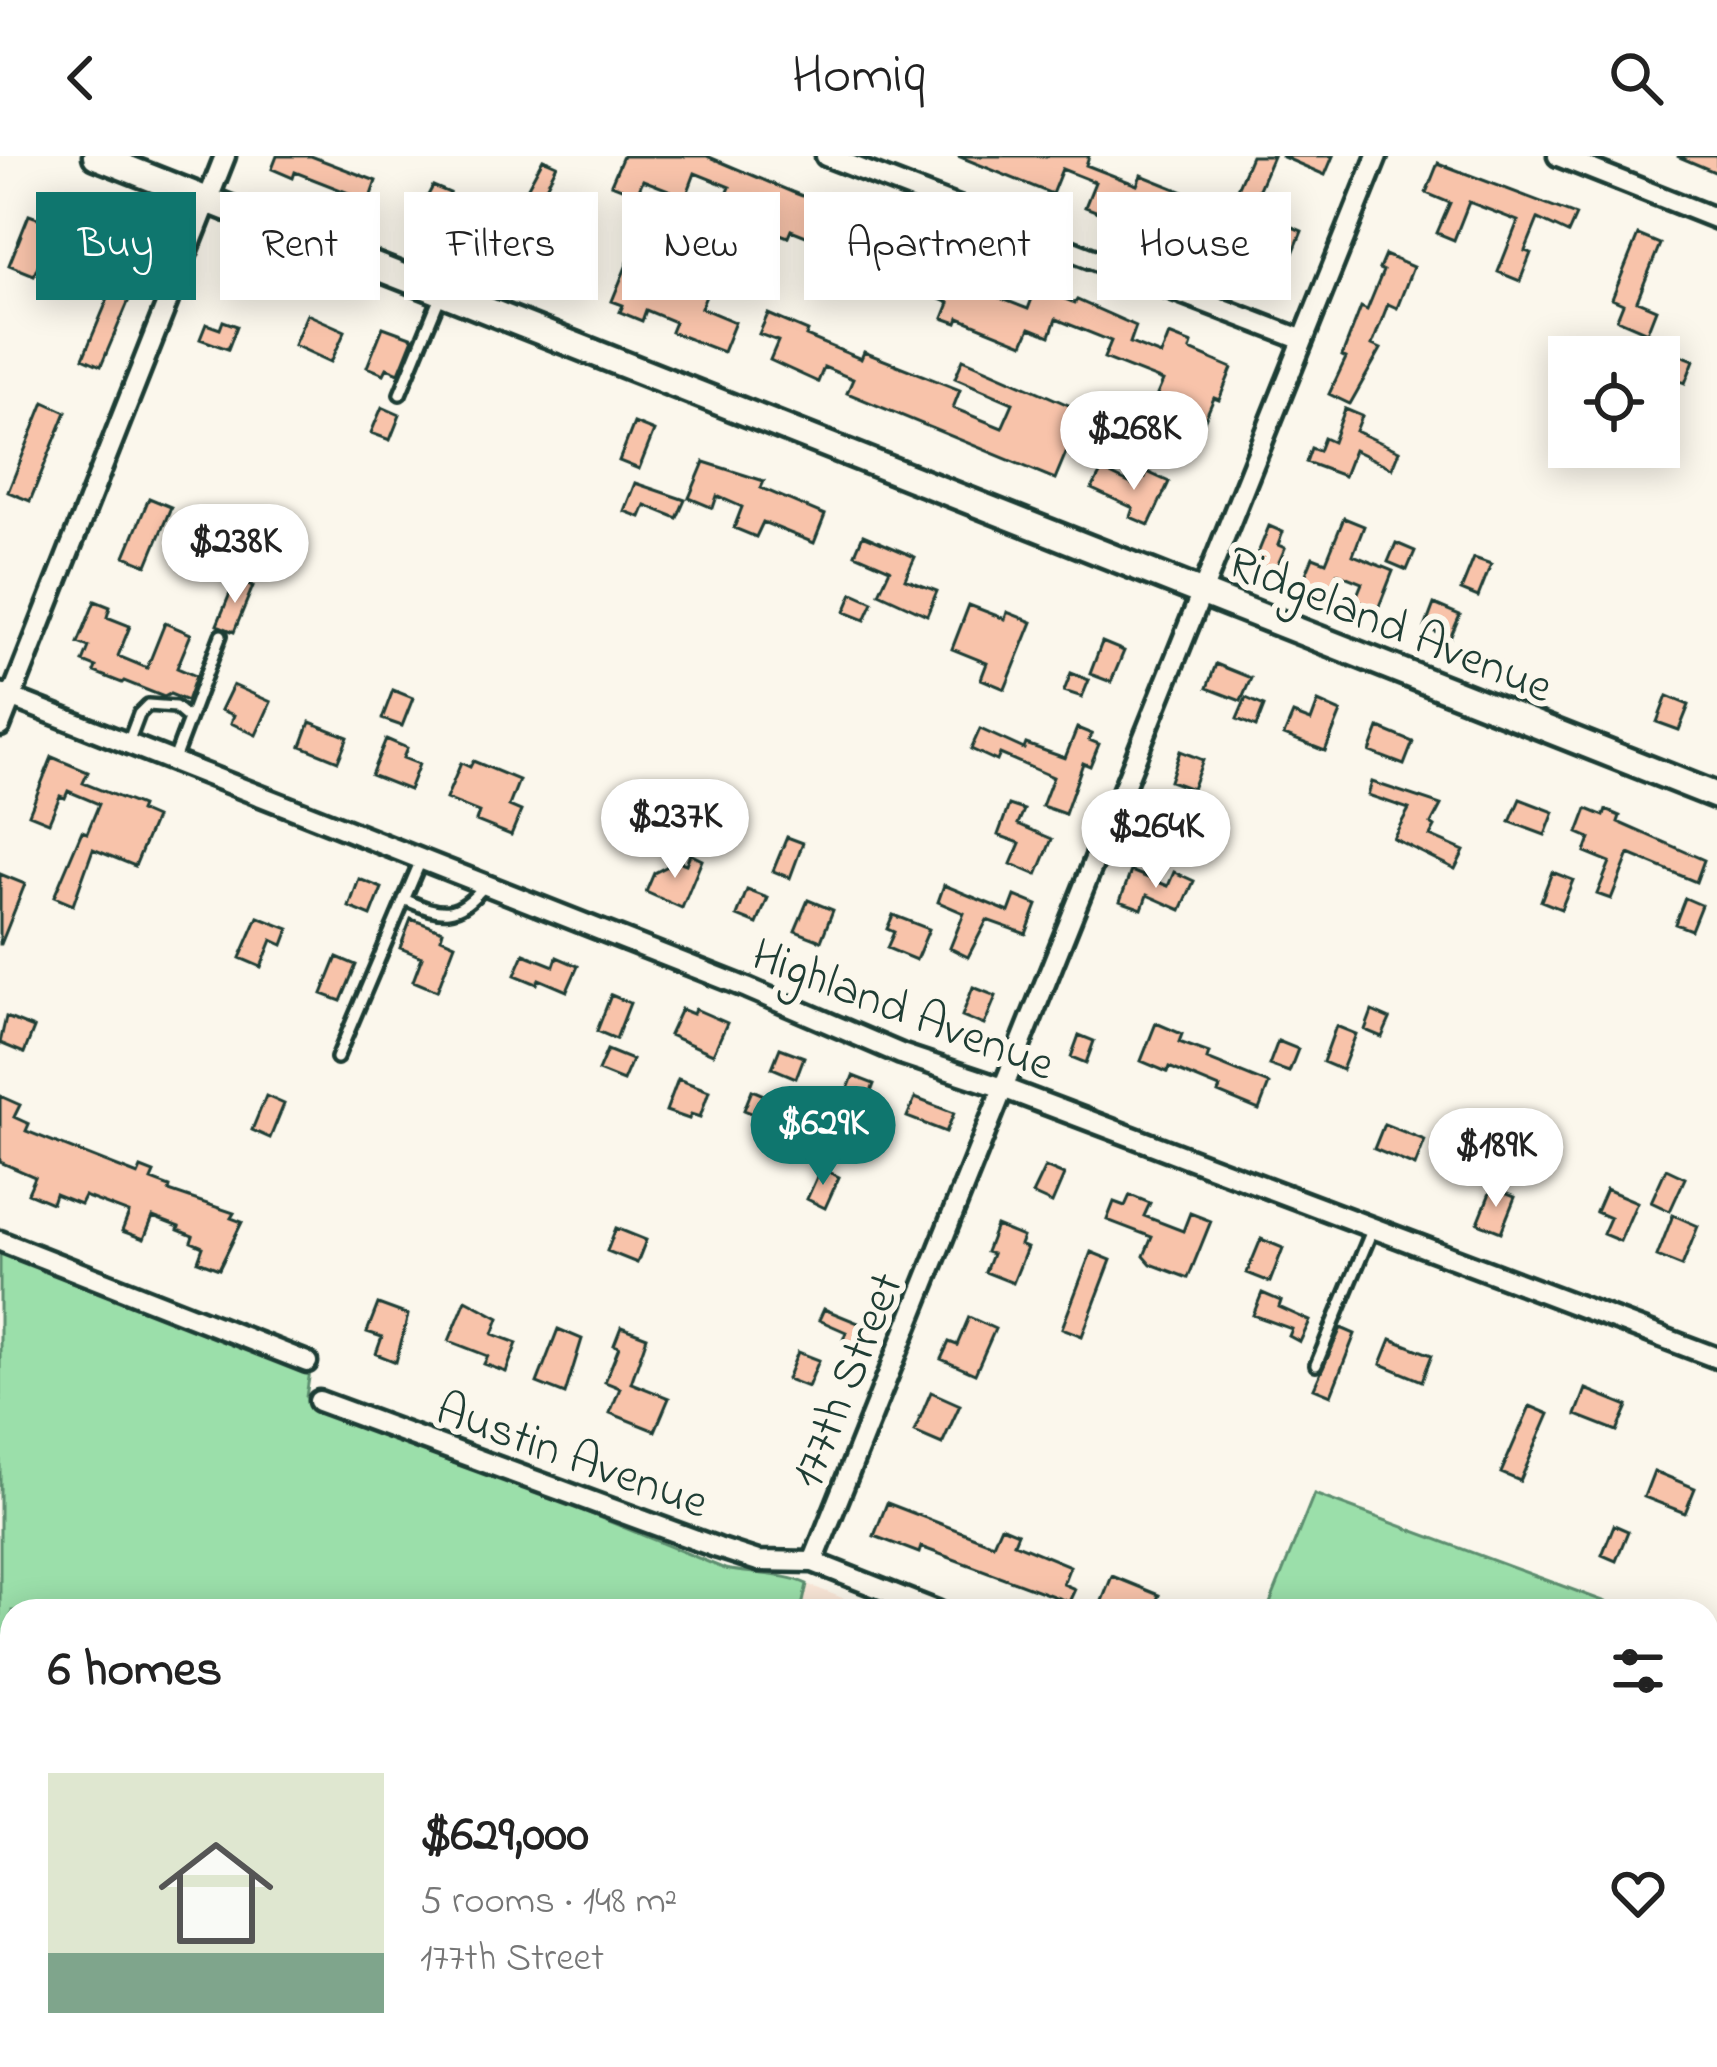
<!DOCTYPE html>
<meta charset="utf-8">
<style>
:root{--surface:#fff;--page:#f2f2f2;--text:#222;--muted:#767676;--accent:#0f766e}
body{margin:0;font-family:"Indie Flower",sans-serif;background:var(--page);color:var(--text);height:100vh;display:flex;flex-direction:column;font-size:45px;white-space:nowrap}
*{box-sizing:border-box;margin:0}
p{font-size:39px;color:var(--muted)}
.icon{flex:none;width:66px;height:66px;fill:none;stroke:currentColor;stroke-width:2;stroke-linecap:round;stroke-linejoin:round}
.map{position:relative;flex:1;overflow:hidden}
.panel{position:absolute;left:0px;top:1443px;width:1719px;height:468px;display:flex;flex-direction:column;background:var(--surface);border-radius:36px 36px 0 0;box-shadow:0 6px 30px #0003}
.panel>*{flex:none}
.banner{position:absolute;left:36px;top:36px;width:1647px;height:108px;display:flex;gap:24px}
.fabs{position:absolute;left:1548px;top:180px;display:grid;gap:24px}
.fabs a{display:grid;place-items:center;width:132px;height:132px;border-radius:0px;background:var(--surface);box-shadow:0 6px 30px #0003;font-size:60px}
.price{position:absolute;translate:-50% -102px;padding:0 27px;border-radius:42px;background:#fff;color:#222;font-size:39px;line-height:78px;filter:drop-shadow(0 3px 6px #0008)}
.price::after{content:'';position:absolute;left:50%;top:72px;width:36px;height:27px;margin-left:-18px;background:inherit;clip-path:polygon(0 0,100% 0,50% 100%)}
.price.active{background:var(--accent);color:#fff}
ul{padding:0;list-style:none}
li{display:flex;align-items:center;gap:36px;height:300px;padding:0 48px}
li span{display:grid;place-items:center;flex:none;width:336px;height:240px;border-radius:0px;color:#555}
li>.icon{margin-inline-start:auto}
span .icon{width:144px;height:144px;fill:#fffc;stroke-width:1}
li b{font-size:51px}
h2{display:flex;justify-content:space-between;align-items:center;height:144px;padding:0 48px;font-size:51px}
.pill{padding:0 42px;border-radius:0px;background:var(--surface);box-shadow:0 6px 30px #0003;font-size:42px;line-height:108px}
.pill.active{background:var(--accent);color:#fff}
header{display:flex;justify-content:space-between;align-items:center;height:156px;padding:0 48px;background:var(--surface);font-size:54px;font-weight:600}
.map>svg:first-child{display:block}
.built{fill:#fae7d8}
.green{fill:#9bdfaa;stroke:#5d8e6f;stroke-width:3}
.building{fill:#f8c3aa;stroke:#1f3d34;stroke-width:3}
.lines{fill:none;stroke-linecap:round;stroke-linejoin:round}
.service-casing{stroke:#1f3d34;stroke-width:18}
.minor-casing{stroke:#1f3d34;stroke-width:27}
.tertiary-casing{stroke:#1f3d34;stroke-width:33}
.service{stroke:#fbf7ec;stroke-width:9}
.minor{stroke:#fbf7ec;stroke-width:18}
.tertiary{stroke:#fbf7ec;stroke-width:24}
.labels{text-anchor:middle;stroke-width:12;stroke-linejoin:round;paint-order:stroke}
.street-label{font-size:48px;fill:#1f3d34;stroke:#fbf7ec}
</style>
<header><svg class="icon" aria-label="back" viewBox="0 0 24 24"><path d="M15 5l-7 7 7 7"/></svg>Homiq<svg class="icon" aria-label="search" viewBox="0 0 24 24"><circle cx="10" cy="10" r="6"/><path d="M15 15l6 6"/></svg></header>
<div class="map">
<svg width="1717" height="1911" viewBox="0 0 1717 1911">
<rect width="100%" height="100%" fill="#fbf7ec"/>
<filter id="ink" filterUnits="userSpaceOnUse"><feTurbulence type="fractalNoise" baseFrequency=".00833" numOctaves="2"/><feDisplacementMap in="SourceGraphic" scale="24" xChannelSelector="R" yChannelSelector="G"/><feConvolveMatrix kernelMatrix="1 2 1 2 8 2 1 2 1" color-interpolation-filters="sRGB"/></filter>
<g filter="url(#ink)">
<!-- built -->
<path class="built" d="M807 1428 875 1455H797Z
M1707 1783 1717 1787V1911H616L621 1899H1707Z"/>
<!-- green -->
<path class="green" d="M0 1095 310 1215 306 1241 725 1413C750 1418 787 1418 807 1428L801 1455H12V1899H621L616 1911H0Z
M1314 1338 1630 1455H1267Z
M688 1899H821L817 1911H716Z
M999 1899H1156L1151 1911H995Z"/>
<!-- building -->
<path class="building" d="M277 0H311L376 25 369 45 295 16 293 22 272 13Z
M623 0H707L792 36 818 46 819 42 963 99 953 123 979 134 989 109 1007 116 997 141 1028 153 1036 132 1075 147 1077 144 1136 170 1130 187 1161 199 1169 179 1192 188 1190 194 1232 212 1219 244 1214 242 1202 270 1181 261 1186 250 1157 239 1163 225 1104 202 1111 185 1056 163 1050 180 1030 172 1023 188 959 162 957 167 943 162 949 147 919 134 916 141 845 116 852 98 791 74 788 81 720 55 730 31 695 17 686 41 643 24 637 38 611 28Z
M958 0H1089L1086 9 1137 29 1141 19 1228 54 1251 0H1273L1243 70 1274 82 1281 66 1302 75 1281 127 1219 103 1228 79 1196 67 1186 91 1141 73 1151 49 1123 39 1121 42 1114 40 1106 59 1085 51 1095 26 1062 13 1052 38Z
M1281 0H1333L1325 19Z
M1677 0H1717V17Z
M543 3 557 9 533 56 518 49Z
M1438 7 1576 59 1568 77 1538 63 1525 95 1531 97 1520 125 1498 116 1518 65 1469 46 1454 84 1437 77 1450 47 1426 37Z
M433 30 450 37 438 68 444 71 435 89 409 75Z
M45 58 67 66 55 96 45 92 34 119 9 109 29 59 43 64Z
M470 63 540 86 530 109 463 83Z
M1638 79 1660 88 1637 145 1656 153 1647 176 1617 163 1623 148 1612 143Z
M632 96 656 106 650 122 706 140 701 152 735 166 723 196 671 176 675 166 646 154 642 165 620 156 623 149 612 145Z
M1385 99 1413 111 1397 152 1388 148 1372 189 1381 193 1350 248 1329 238 1346 202 1342 200 1361 151 1367 154 1383 115 1379 113Z
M116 124 134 132 101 210 83 202Z
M307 158 345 175 331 206 294 189Z
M768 158 808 175 806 180 861 203 864 196 960 234 953 252 1002 272 1013 247 955 222 963 203 1089 258 1081 278 1075 275 1055 323 847 237 853 223 824 211 818 226 770 204 778 185 759 178Z
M223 165 237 170 228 193 200 183 206 168 220 173Z
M383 171 413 182 399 217 387 212 384 218 367 211Z
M1676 197 1694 204 1685 227 1667 220Z
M44 246 66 256 30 345 8 336Z
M382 251 400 259 390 284 371 277Z
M1345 253 1362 260 1356 275 1399 295 1392 312 1354 294 1344 320 1306 306 1311 292 1319 295 1324 282 1333 286Z
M634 267 654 275 639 313 619 305Z
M704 306 764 325 761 332 825 359 814 387 763 366 756 381 734 372 742 351 717 340 713 352 689 342Z
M1102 314 1131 328 1135 318 1145 322 1147 316 1169 326 1149 369 1130 361 1133 352 1092 333Z
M635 327 685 344 677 362 645 349 640 361 624 355Z
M149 342 171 351 147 409 125 400Z
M1344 362 1364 370 1353 399 1393 415 1378 453 1355 444 1362 427 1337 417 1330 435 1303 425 1313 401 1326 406Z
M1269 370 1283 376 1278 389 1285 392 1275 415 1254 407Z
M863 379 915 401 905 423 937 435 927 459 879 437 890 413 855 398Z
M1396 387 1415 395 1407 414 1388 406Z
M1474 402 1491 408 1478 441 1461 434Z
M236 423 253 430 234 476 217 469Z
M853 437 873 446 865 464 845 456Z
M95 445 110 451 107 461 130 470 118 500 147 512 165 467 191 478 177 512 196 520 187 545 170 538 164 541 124 525 122 527 94 516 96 511 83 506 89 491 78 487Z
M1434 448 1460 459 1450 482 1425 472Z
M969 449 1005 463 1007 456 1032 466 1005 533 981 523 987 507 952 493Z
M1102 486 1124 495 1111 526 1090 518Z
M1216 508 1251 522 1241 545 1207 532Z
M1071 517 1089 524 1082 541 1064 535Z
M233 529 271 546 256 579 231 567 234 559 221 554Z
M393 534 413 542 402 570 382 563Z
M1667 540 1689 549 1679 574 1657 566Z
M1246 542 1264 550 1256 571 1237 563Z
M1318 546 1341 556 1325 595 1284 579 1293 558 1311 565Z
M310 566 348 581 338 605 301 590Z
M1077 572 1092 578 1089 584 1099 588 1090 610 1083 607 1065 658 1042 650 1053 621 1000 598 997 605 971 593 980 573 1024 593 1026 588 1065 602Z
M1379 572 1413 586 1404 609 1370 596Z
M386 583 407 592 403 602 419 608 409 634 371 619Z
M1180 595 1203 604 1192 633 1170 625Z
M52 601 88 616 83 627 141 650 139 655 155 662 135 710 93 693 73 749 54 741 82 675 87 677 99 648 68 635 65 642 60 640 49 666 29 658Z
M473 605 519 624 509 650 521 655 511 679 476 665 479 656 446 643 461 607 470 611Z
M1372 626 1441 649 1431 668 1435 671 1430 680 1464 695 1455 713 1393 682 1409 653 1368 639Z
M636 637 654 644 644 671 626 664Z
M1520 643 1554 656 1545 679 1510 666Z
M1009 649 1024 654 1018 668 1052 683 1037 719 1011 708 1020 687 998 679Z
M1159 652 1182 660 1171 690 1148 681Z
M1587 653 1604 660 1606 654 1620 660 1618 666 1704 704 1696 726 1629 698 1611 743 1597 738 1610 706 1585 696 1590 682 1578 677Z
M787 681 803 687 790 722 773 715Z
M690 698 702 704 682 752 646 736 654 717 678 705 686 708Z
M1131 715 1168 730 1174 716 1194 725 1181 754 1147 739 1142 753 1120 745Z
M1552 716 1573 724 1561 753 1541 745Z
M0 718 25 728 1 788H0Z
M359 723 382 732 371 760 349 751Z
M944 729 1009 756 1015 740 1037 749 1026 778 987 764 968 801 950 792 964 757 938 746Z
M747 734 768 742 757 768 737 760Z
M1685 742 1701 749 1691 774 1675 768Z
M808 744 833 754 821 785 795 775Z
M893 759 929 773 916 804 887 792 894 776 887 773Z
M258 761 289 773 283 789 272 784 261 811 240 802Z
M411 763 443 775 441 782 455 788 437 835 413 825 422 801 400 792Z
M524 798 554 810 557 801 578 810 567 835 539 823 537 828 515 819Z
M337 801 356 809 341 845 322 838Z
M973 831 996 840 984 869 962 860Z
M611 839 630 847 616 883 597 875Z
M681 853 693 858 695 853 727 867 713 898 669 879Z
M1372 855 1390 863 1382 881 1365 874Z
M6 861 34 872 24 897 0 887Z
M1156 867 1182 878 1179 886 1209 897 1207 903 1269 928 1259 954 1218 937 1220 932 1169 911 1167 916 1141 905Z
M1336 870 1356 878 1342 914 1323 906Z
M1079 879 1094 885 1086 907 1071 901Z
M1278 885 1298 893 1289 916 1269 909Z
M780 892 804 901 796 922 772 912Z
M607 894 632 904 623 925 598 915Z
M853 920 874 928 861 962 840 954Z
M678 923 709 935 700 961 691 958 689 963 666 955Z
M752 934 771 942 763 962 744 954Z
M0 940 20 949 14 961 29 968 26 975 138 1019 141 1012 154 1017 151 1024 170 1031 169 1035 234 1057 231 1062 242 1066 219 1113 198 1105 203 1091 191 1086 193 1080 178 1074 179 1071 153 1061 144 1083 122 1075 129 1057 84 1040 80 1048 55 1038 52 1047 28 1037 35 1021 0 1006Z
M266 940 284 948 270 982 252 974Z
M915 942 954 957 946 976 907 961Z
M1384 968 1425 984 1415 1010 1374 993Z
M1494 992 1510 996 1503 1025 1487 1022Z
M1045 1011 1064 1019 1052 1047 1032 1038Z
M821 1012 839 1021 825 1052 807 1043Z
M1666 1013 1685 1022 1670 1055 1651 1046Z
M1492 1032 1515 1041 1501 1076 1478 1067Z
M1606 1033 1637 1046 1620 1085 1603 1078 1610 1062 1596 1056Z
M1130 1039 1150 1047 1144 1060 1183 1075 1190 1057 1211 1065 1188 1122 1151 1108 1144 1100 1152 1081 1107 1064 1114 1046 1125 1050Z
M1673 1059 1698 1070 1682 1110 1657 1100Z
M996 1070 1023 1081 1020 1089 1027 1092 1013 1127 985 1116 992 1098 986 1096Z
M616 1072 646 1084 637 1107 607 1095Z
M1261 1083 1283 1092 1270 1126 1247 1117Z
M1091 1096 1111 1104 1082 1180 1062 1172Z
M1262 1137 1281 1145 1279 1151 1310 1165 1300 1186 1289 1180 1292 1173 1253 1159Z
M466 1144 499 1162 493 1178 517 1187 506 1216 484 1208 488 1200 449 1185Z
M378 1148 408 1159 396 1206 376 1198 382 1181 367 1176Z
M824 1153 878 1175 870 1195 843 1184 846 1176 819 1164Z
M969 1161 995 1173 975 1218 941 1203 949 1186 957 1189Z
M621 1171 647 1181 631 1227 669 1242 655 1275 610 1257 620 1232 605 1226 619 1191 614 1189Z
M1341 1172 1355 1178 1331 1239 1314 1232Z
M558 1173 582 1183 565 1238 537 1227Z
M1391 1183 1432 1199 1422 1225 1381 1208Z
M798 1196 819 1204 808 1231 787 1223Z
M1586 1233 1628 1250 1617 1275 1576 1259Z
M931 1236 960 1249 942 1288 914 1276Z
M1530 1250 1549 1258 1520 1325 1501 1317Z
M1654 1315 1695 1332 1685 1357 1644 1341Z
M887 1347 993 1388 1001 1370 1018 1377 1014 1387 1070 1410 1063 1428 1075 1433 1069 1446 921 1391 919 1397 874 1380Z
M1614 1369 1628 1375 1616 1405 1602 1399Z
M1112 1420 1159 1439 1152 1455H1098Z"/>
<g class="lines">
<!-- service casing -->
<g class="service-casing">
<path id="service" d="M400 238 440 141
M128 587 139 558 148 549 175 551 189 563
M173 606 221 479
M404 743C442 760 457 763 485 729
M337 902 421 704
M1316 1209 1373 1072"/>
</g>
<!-- minor casing -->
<g class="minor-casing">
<path id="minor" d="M826 0 1303 184
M1558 0 1717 63
M0 537 747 832 901 898 1003 932 1717 1202
M0 570 225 0
M0 1085 307 1206
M319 1245 718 1392 758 1405 813 1406 937 1455
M813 1406 1377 0"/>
</g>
<!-- tertiary casing -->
<g class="tertiary-casing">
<path id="tertiary" d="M96 0 1717 640"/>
</g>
<!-- service -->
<use href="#service" class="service"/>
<!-- minor -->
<use href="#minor" class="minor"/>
<!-- tertiary -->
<use href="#tertiary" class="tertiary"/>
</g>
</g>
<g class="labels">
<!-- street labels -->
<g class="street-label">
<text transform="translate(1391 466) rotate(22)" y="17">Ridgeland Avenue</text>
<text transform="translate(904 851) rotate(21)" y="17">Highland Avenue</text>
<text transform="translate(844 1223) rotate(-68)" y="17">177th Street</text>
<text transform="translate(573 1297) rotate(20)" y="17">Austin Avenue</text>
</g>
</g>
</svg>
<div class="fabs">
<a><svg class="icon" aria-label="locate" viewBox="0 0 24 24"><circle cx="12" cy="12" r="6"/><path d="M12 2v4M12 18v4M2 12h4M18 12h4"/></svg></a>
</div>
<b class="price" style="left:1134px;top:337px">$268K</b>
<b class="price" style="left:235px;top:450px">$238K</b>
<b class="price" style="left:675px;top:725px">$237K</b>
<b class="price" style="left:1156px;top:735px">$264K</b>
<b class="price active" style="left:823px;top:1032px">$629K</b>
<b class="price" style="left:1496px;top:1054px">$189K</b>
<div class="banner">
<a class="pill active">Buy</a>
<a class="pill">Rent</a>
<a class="pill">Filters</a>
<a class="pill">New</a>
<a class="pill">Apartment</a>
<a class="pill">House</a>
</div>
<section class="panel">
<h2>6 homes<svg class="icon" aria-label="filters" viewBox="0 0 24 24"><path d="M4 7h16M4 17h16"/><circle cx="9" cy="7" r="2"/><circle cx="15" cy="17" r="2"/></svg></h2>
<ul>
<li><span style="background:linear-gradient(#dfe7d0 75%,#7fa58c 0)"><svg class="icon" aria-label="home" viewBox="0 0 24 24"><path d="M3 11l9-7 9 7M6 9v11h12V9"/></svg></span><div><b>$629,000</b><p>5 rooms · 148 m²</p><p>177th Street</p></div><svg class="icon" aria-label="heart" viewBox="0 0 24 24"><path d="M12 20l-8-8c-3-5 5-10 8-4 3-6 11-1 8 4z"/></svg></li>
</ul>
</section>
</div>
